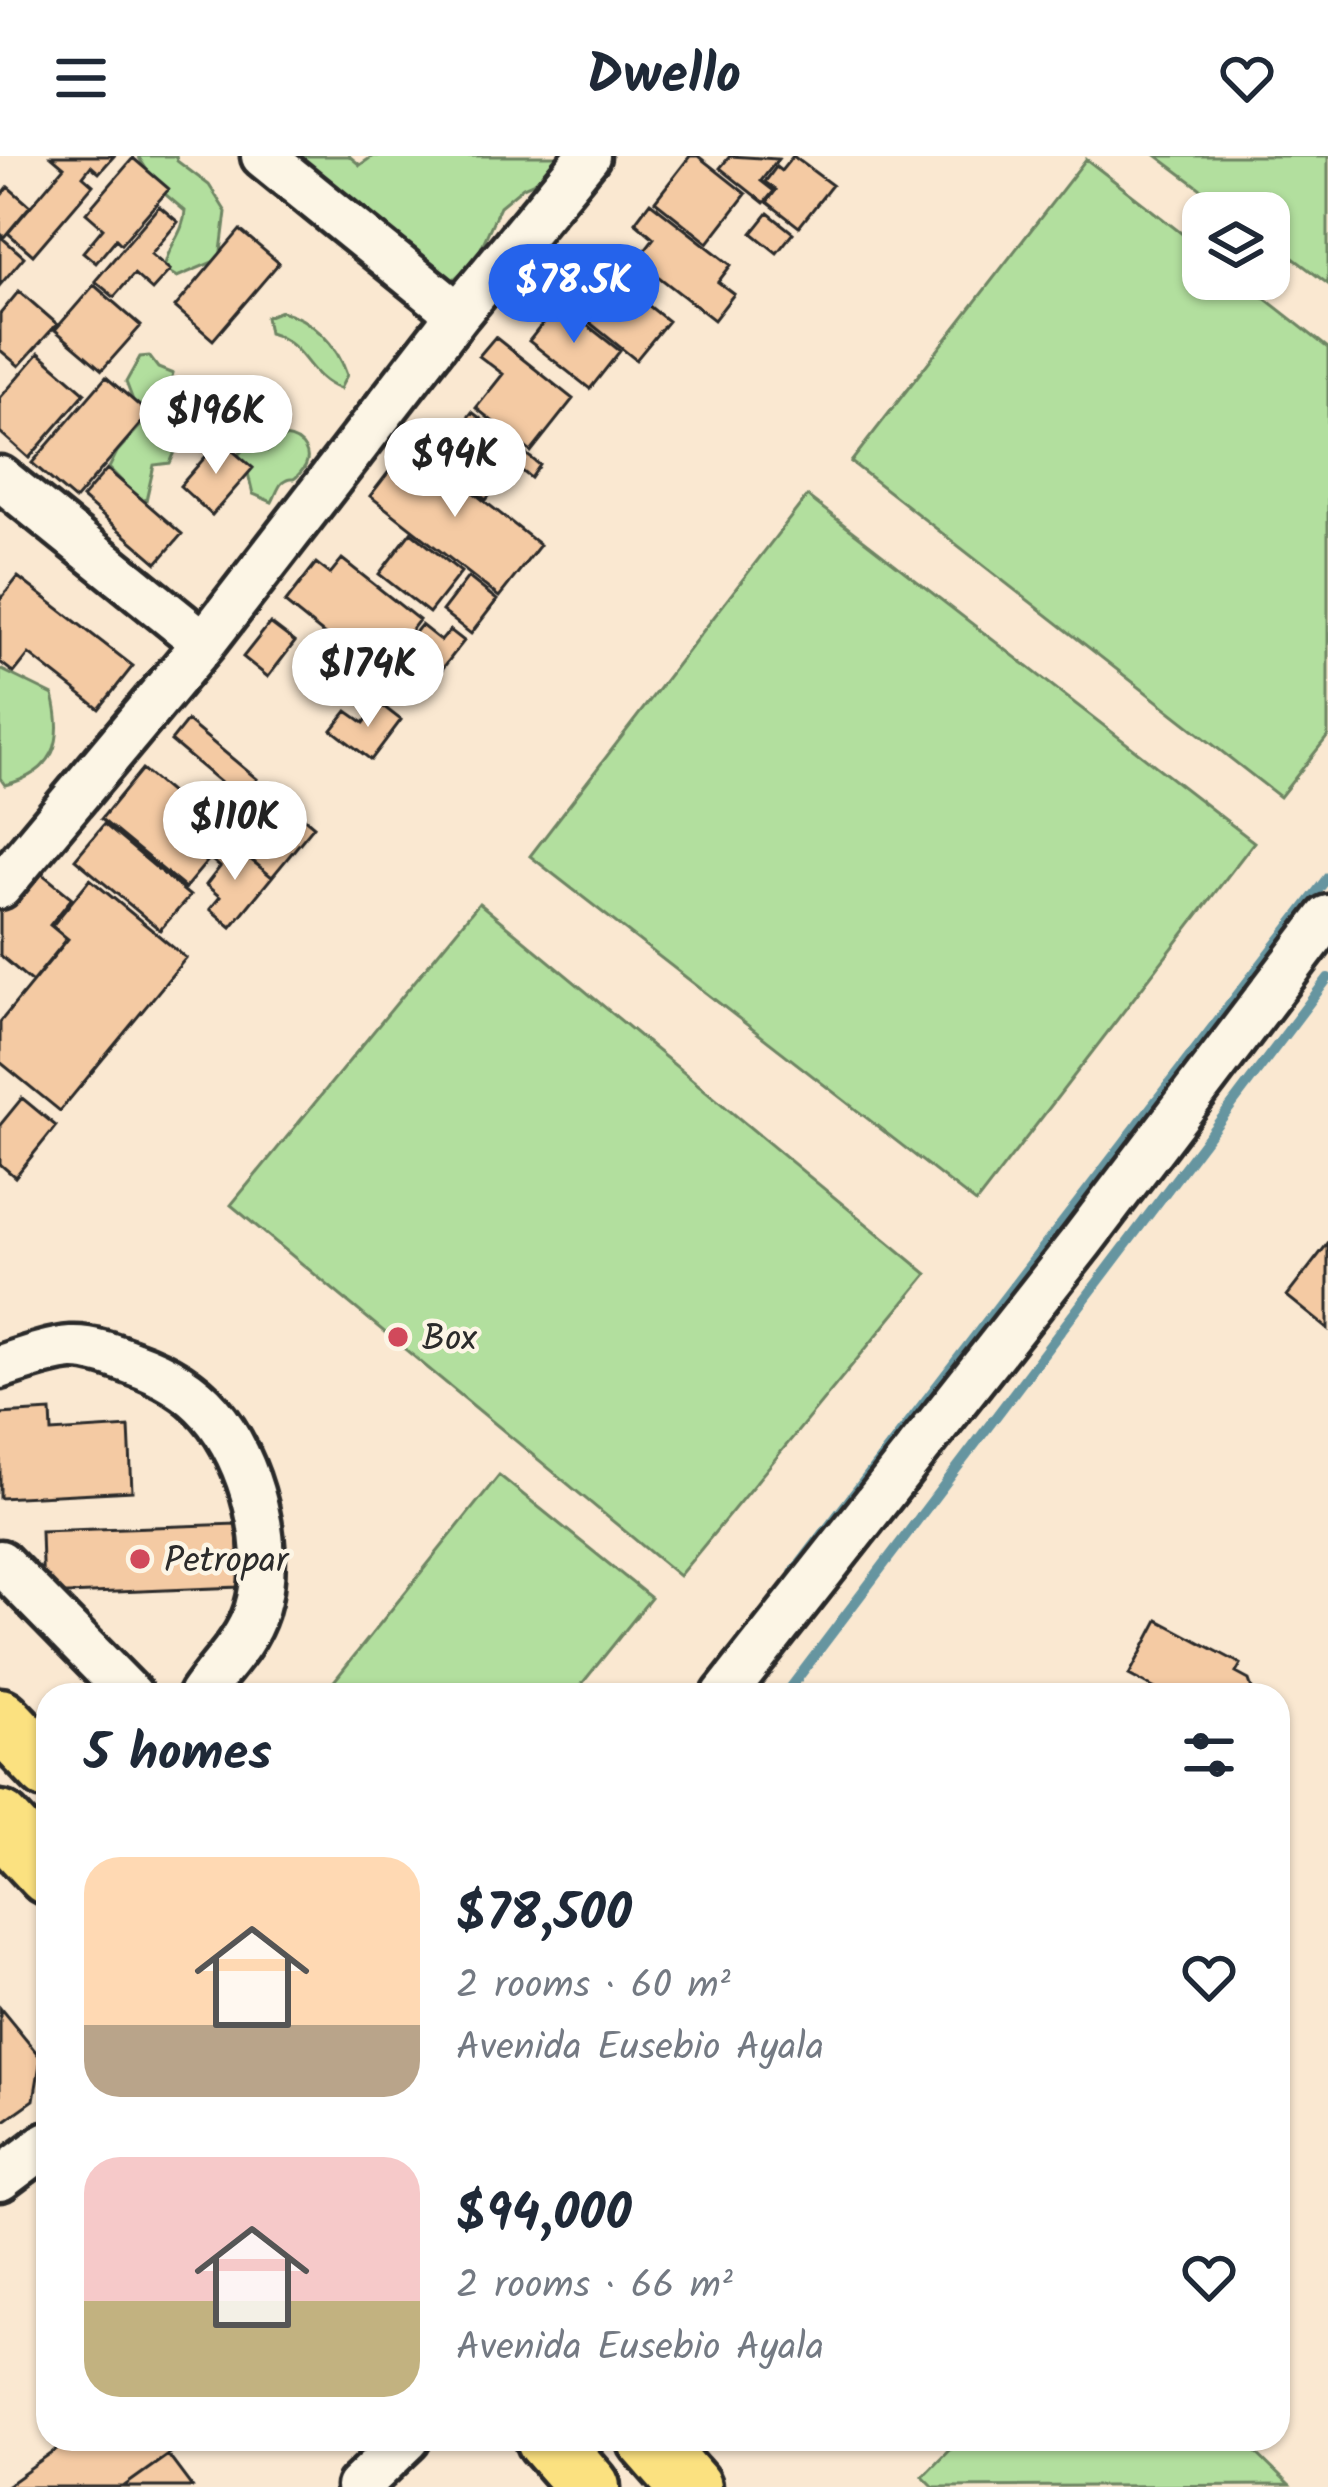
<!DOCTYPE html>
<meta charset="utf-8">
<style>
:root{--surface:#fff;--page:#f2f2f3;--text:#1f2937;--muted:#747a83;--accent:#2563eb}
body{margin:0;font-family:Kalam,sans-serif;background:var(--page);color:var(--text);height:100vh;display:flex;flex-direction:column;font-size:45px;white-space:nowrap}
*{box-sizing:border-box;margin:0}
p{font-size:39px;color:var(--muted)}
.icon{flex:none;width:66px;height:66px;fill:none;stroke:currentColor;stroke-width:2;stroke-linecap:round;stroke-linejoin:round}
.map{position:relative;flex:1;overflow:hidden}
.details{position:absolute;left:36px;top:1527px;width:1254px;height:768px;display:flex;flex-direction:column;background:var(--surface);border-radius:36px;box-shadow:0 3px 9px #0004}
.details>*{flex:none}
.tools{position:absolute;left:1182px;top:36px;display:grid;gap:24px}
.tools a{display:grid;place-items:center;width:108px;height:108px;border-radius:24px;background:var(--surface);box-shadow:0 3px 9px #0004;font-size:60px}
.price{position:absolute;translate:-50% -102px;padding:0 27px;border-radius:42px;background:#fff;color:#222;font-size:39px;line-height:78px;filter:drop-shadow(0 3px 6px #0008)}
.price::after{content:'';position:absolute;left:50%;top:72px;width:36px;height:27px;margin-left:-18px;background:inherit;clip-path:polygon(0 0,100% 0,50% 100%)}
.price.active{background:var(--accent);color:#fff}
ul{padding:0;list-style:none}
li{display:flex;align-items:center;gap:36px;height:300px;padding:0 48px}
li span{display:grid;place-items:center;flex:none;width:336px;height:240px;border-radius:36px;color:#555}
li>.icon{margin-inline-start:auto}
span .icon{width:144px;height:144px;fill:#fffc;stroke-width:1}
li b{font-size:51px}
h2{display:flex;justify-content:space-between;align-items:center;height:144px;padding:0 48px;font-size:51px}
header{display:flex;justify-content:space-between;align-items:center;height:156px;padding:0 48px;background:var(--surface);font-size:54px;font-weight:600}
.map>svg:first-child{display:block}
.green{fill:#b2df9e;stroke:#6e8564;stroke-width:3}
.lines{fill:none;stroke-linecap:round;stroke-linejoin:round}
.stream{stroke:#6695a0;stroke-width:10}
.building{fill:#f4caa3;stroke:#2b2b2b;stroke-width:3}
.minor-casing{stroke:#2b2b2b;stroke-width:51}
.highway-casing{stroke:#2b2b2b;stroke-width:69}
.minor{stroke:#fcf5e5;stroke-width:42}
.highway{stroke:#fbe180;stroke-width:60}
.poi-dot{fill:#d1495b;stroke:#fcf5e5;stroke-width:4.5}
.labels{text-anchor:middle;stroke-width:9;stroke-linejoin:round;paint-order:stroke}
.poi-label{font-size:36px;fill:#2b2b2b;stroke:#fcf5e5;text-anchor:start}
</style>
<header><svg class="icon" aria-label="menu" viewBox="0 0 24 24"><path d="M4 6h16M4 12h16M4 18h16"/></svg>Dwello<svg class="icon" aria-label="heart" viewBox="0 0 24 24"><path d="M12 20l-8-8c-3-5 5-10 8-4 3-6 11-1 8 4z"/></svg></header>
<div class="map">
<svg width="1328" height="2331" viewBox="0 0 1328 2331">
<rect width="100%" height="100%" fill="#fae8d1"/>
<filter id="ink" filterUnits="userSpaceOnUse"><feTurbulence type="fractalNoise" baseFrequency=".00833" numOctaves="2"/><feDisplacementMap in="SourceGraphic" scale="24" xChannelSelector="R" yChannelSelector="G"/><feConvolveMatrix kernelMatrix="1 2 1 2 8 2 1 2 1" color-interpolation-filters="sRGB"/></filter>
<g filter="url(#ink)">
<!-- green -->
<path class="green" d="M138 0H176L177 5 209 29 226 56 220 103 177 121 164 113C167 90 184 78 185 55L159 33Z
M256 0H349L360 9 373 0H572L551 19 523 31 500 50 476 103 434 141Z
M1157 0H1328V128L1269 84V57H1233Z
M1086 3 1203 94V123H1240L1328 192V580L1280 641 851 306Z
M281 155C312 163 337 188 347 219L340 233C306 221 307 188 269 177L266 161Z
M149 200 158 212 173 218 165 248 180 285 170 307 154 309 145 349 109 312 117 296 142 268 126 226 140 201Z
M284 281C303 283 316 300 300 317 290 329 294 318 282 327 278 331 275 341 272 346L253 338 247 313 237 300 247 290 268 295Z
M807 340 1254 686 976 1047 530 700Z
M0 513 53 539C65 586 55 616 5 629L0 622Z
M479 747 927 1118 679 1420 231 1049Z
M499 1319 651 1442 573 1539H323Z
M959 2283H1242L1289 2329 934 2331 923 2320Z"/>
<g class="lines">
<!-- stream -->
<path class="stream" d="M793 1417 1328 721
M785 1539 1328 822"/>
</g>
<!-- building -->
<path class="building" d="M51 0H114L99 17 91 10 83 20 93 29 33 99 8 77 64 11Z
M690 0H698L746 38 708 87 655 45Z
M730 0 778 3 761 25 774 35 764 47 720 12Z
M793 0 832 29 799 71 767 46 776 34 765 26 776 11 781 15Z
M133 2 169 33 121 88 116 83 96 107 83 96 103 72 86 57Z
M8 31 30 50 4 81 0 77V41Z
M650 46 731 109 718 126 734 138 714 164 637 104 654 82 635 66Z
M159 50 178 66 151 98 170 114 152 134 134 118 114 141 95 125Z
M768 57 793 77 777 97 752 77Z
M240 74 279 107 213 184 175 151Z
M0 80 24 101 0 129Z
M605 115 668 165 636 204 574 154Z
M94 129 141 170 102 214 55 174Z
M19 135 57 168 19 210 0 194V158Z
M559 147 620 195 590 233 529 185Z
M495 181 573 243 531 296 476 252 503 218 479 200Z
M39 197 85 237 29 302 0 276V242Z
M106 221 149 258 75 344 32 307Z
M472 256 540 309 531 322 513 308 486 344 435 304Z
M220 284 253 312 212 359 180 330Z
M411 287 540 389 499 441 370 340Z
M107 313 182 378 157 407 82 342Z
M411 376 461 416 429 457 379 418Z
M342 403 419 464 376 520 285 447 316 407 330 418Z
M18 421 133 510 99 553 29 498 14 517 0 506V444Z
M468 421 497 444 471 478 442 455Z
M270 467 295 486 268 521 243 501Z
M421 469 441 485 450 474 464 485 418 544 383 517Z
M379 547 401 564 371 604 332 574 347 555 364 567Z
M187 565 257 623 240 643 171 585Z
M142 613 226 683 185 732 101 663Z
M289 649 314 670 272 721 230 686 245 669 261 682Z
M104 668 190 740 160 774 75 703Z
M228 685 272 721 231 771 210 753 220 741 206 729 220 711 212 704Z
M35 712 72 742 50 769 67 783 32 826 0 799V755Z
M90 723 186 802 60 955 0 906V866L68 783 52 770Z
M22 942 56 970 15 1021 0 1008V969Z
M1328 1087V1173L1287 1140Z
M51 1255 52 1276 129 1271 132 1335 0 1342V1258Z
M237 1368 239 1431 43 1439 41 1375Z
M1158 1464 1241 1508 1236 1517 1249 1524 1254 1539H1167L1129 1519Z
M0 1852 41 1902 34 1944 0 1968Z
M72 2283H190L123 2331H5Z
M168 2299 192 2331H123Z"/>
<g class="lines">
<!-- minor casing -->
<g class="minor-casing">
<path id="minor" d="M263 0 458 158
M0 322 204 487
M0 731 204 487 458 158 588 0
M0 1211C22 1204 47 1194 71 1192 91 1191 115 1200 133 1207 161 1217 190 1233 210 1256 252 1304 275 1394 256 1455 245 1489 219 1511 200 1539
M0 1406 131 1539
M724 1539 1081 1086 1328 761
M0 2023 48 1987
M358 2331 408 2283"/>
</g>
<!-- highway casing -->
<g class="highway-casing">
<path id="highway" d="M0 1563 48 1613
M0 1666 48 1718
M547 2283 589 2331
M648 2283 690 2331"/>
</g>
<!-- minor -->
<use href="#minor" class="minor"/>
<!-- highway -->
<use href="#highway" class="highway"/>
</g>
</g>
<!-- markers -->
<g class="poi-dot">
<circle cx="398" cy="1181" r="12"/>
<circle cx="140" cy="1403" r="12"/>
</g>
<g class="labels">
<!-- poi labels -->
<g class="poi-label">
<text x="422" y="1194">Box</text>
<text x="164" y="1416">Petropar</text>
</g>
</g>
</svg>
<div class="tools">
<a><svg class="icon" aria-label="layers" viewBox="0 0 24 24"><path d="M12 4l9 5-9 5-9-5zM3 14l9 5 9-5"/></svg></a>
</div>
<b class="price active" style="left:574px;top:190px">$78.5K</b>
<b class="price" style="left:216px;top:321px">$196K</b>
<b class="price" style="left:455px;top:364px">$94K</b>
<b class="price" style="left:368px;top:574px">$174K</b>
<b class="price" style="left:235px;top:727px">$110K</b>
<section class="details">
<h2>5 homes<svg class="icon" aria-label="filters" viewBox="0 0 24 24"><path d="M4 7h16M4 17h16"/><circle cx="9" cy="7" r="2"/><circle cx="15" cy="17" r="2"/></svg></h2>
<ul>
<li><span style="background:linear-gradient(#ffd9b3 70%,#b9a48a 0)"><svg class="icon" aria-label="home" viewBox="0 0 24 24"><path d="M3 11l9-7 9 7M6 9v11h12V9"/></svg></span><div><b>$78,500</b><p>2 rooms · 60 m²</p><p>Avenida Eusebio Ayala</p></div><svg class="icon" aria-label="heart" viewBox="0 0 24 24"><path d="M12 20l-8-8c-3-5 5-10 8-4 3-6 11-1 8 4z"/></svg></li>
<li><span style="background:linear-gradient(#f6c9c9 60%,#c2b280 0)"><svg class="icon" aria-label="home" viewBox="0 0 24 24"><path d="M3 11l9-7 9 7M6 9v11h12V9"/></svg></span><div><b>$94,000</b><p>2 rooms · 66 m²</p><p>Avenida Eusebio Ayala</p></div><svg class="icon" aria-label="heart" viewBox="0 0 24 24"><path d="M12 20l-8-8c-3-5 5-10 8-4 3-6 11-1 8 4z"/></svg></li>
</ul>
</section>
</div>
